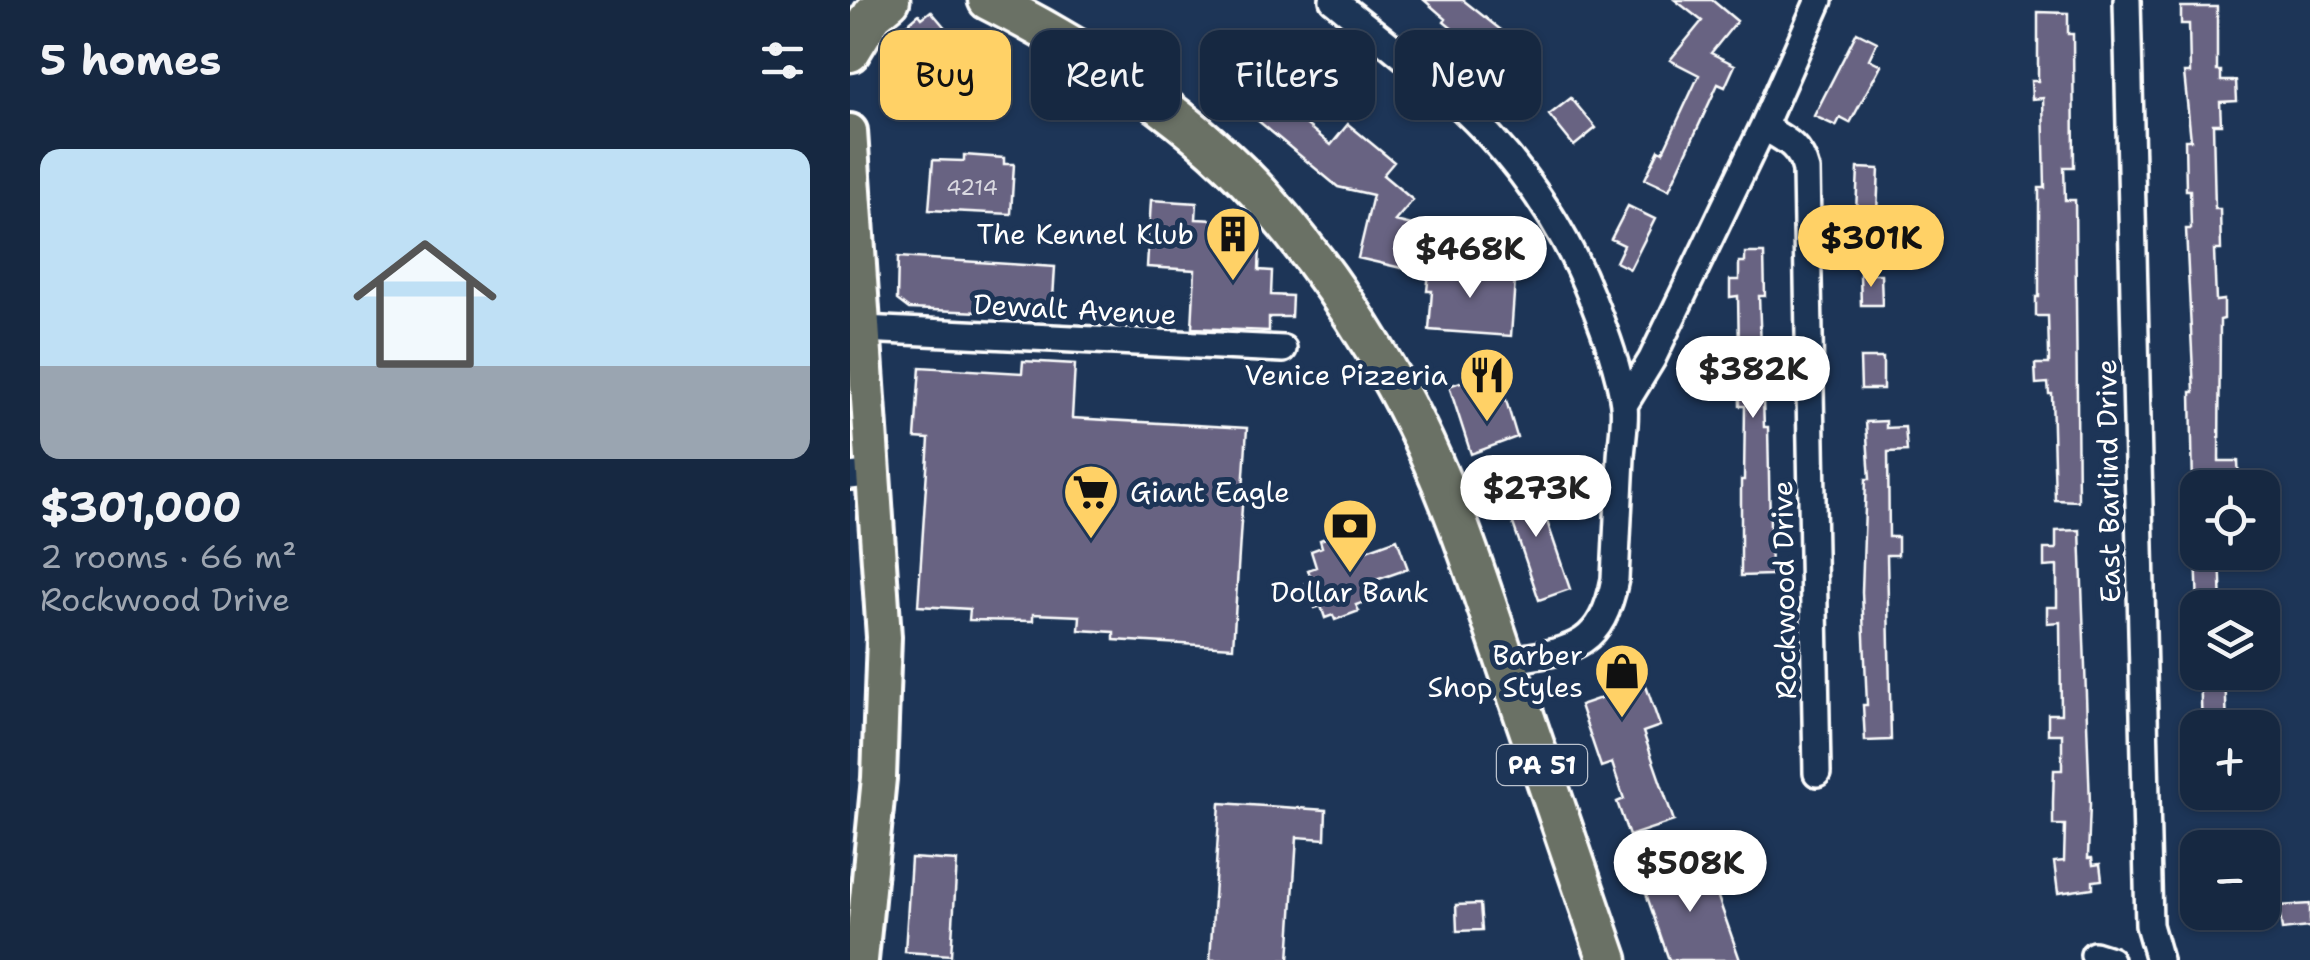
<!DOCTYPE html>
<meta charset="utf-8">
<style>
:root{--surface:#162841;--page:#23344c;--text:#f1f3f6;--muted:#9ea6b1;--line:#35445a;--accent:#ffd166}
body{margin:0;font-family:"Shantell Sans",sans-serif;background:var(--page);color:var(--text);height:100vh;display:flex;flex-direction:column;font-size:38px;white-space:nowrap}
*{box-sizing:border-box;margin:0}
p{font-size:32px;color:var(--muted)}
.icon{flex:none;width:55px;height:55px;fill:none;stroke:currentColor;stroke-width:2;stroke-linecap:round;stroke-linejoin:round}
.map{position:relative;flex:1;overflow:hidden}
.drawer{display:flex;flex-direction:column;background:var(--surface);width:850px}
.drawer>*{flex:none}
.hud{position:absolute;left:30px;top:30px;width:950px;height:90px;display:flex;gap:20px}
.fabs{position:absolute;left:1330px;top:470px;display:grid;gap:20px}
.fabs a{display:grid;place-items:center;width:100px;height:100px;border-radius:20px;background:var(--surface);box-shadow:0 2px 8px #0004,0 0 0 2px var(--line);font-size:50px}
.price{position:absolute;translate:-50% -85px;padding:0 22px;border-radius:35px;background:#fff;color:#222;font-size:32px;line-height:65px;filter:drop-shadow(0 2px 5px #0008)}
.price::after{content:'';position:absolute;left:50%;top:60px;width:30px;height:22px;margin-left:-15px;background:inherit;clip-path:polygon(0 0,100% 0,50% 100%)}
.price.on{background:var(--accent);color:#111}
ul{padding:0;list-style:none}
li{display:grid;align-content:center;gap:20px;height:530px;padding:0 40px}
li span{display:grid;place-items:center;height:310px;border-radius:20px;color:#555}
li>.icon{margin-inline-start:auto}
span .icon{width:180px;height:180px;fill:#fffc;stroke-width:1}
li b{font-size:42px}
h2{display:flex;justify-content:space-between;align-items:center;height:120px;padding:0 40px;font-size:42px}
.tag{padding:0 35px;border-radius:20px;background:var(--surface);box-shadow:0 2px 8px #0004,0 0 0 2px var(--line);font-size:35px;line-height:90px}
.tag.on{background:var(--accent);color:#111}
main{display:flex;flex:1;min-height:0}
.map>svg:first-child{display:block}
.building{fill:#686482;stroke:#fff;stroke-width:2.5}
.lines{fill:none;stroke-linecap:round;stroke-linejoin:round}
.minor-casing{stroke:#fff;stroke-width:32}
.major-casing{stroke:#fff;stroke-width:40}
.highway-casing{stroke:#fff;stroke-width:45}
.minor{stroke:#1d3557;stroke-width:25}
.major{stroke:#6b7165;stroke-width:32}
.highway{stroke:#6b7165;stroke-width:38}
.labels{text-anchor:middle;stroke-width:10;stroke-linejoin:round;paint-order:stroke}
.number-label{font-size:22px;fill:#d9d8e0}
.shield{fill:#1d3557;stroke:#bbc2cd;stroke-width:2.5}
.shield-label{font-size:25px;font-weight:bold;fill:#fff}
.poi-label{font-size:28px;fill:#fff;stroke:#1d3557;text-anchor:end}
.street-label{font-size:28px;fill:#fff;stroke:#1d3557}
</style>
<main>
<section class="drawer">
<h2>5 homes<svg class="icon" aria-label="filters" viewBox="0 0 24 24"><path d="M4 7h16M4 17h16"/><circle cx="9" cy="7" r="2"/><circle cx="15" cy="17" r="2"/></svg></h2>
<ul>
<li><span style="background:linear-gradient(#bfe0f5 70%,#9aa5b1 0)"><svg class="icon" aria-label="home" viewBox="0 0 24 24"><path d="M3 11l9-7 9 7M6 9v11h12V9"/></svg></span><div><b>$301,000</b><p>2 rooms · 66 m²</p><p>Rockwood Drive</p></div></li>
</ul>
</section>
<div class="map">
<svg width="1460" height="960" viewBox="0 0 1460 960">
<rect width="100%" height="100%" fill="#1d3557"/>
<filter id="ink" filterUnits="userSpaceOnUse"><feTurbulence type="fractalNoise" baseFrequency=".01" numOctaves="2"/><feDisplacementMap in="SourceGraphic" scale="20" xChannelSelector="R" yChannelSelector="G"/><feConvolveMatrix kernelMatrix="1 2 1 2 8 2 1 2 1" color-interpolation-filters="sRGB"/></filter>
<g filter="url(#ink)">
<!-- building -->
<path class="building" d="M574 0H613L656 34 637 57 594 22 596 19Z
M825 0H862L887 21 861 53 885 65 875 87 868 84 819 190 795 179 809 150 813 152 849 75 820 60 852 21Z
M1331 7H1367V71H1371V81H1386L1387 101 1370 102 1371 124H1363L1365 209H1370L1371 250H1364L1366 301 1374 300V319L1370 320 1369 461H1388L1389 482 1368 483V488H1343L1341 392H1344L1336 229H1341L1340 190H1336L1335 140H1341L1334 73H1340L1339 24H1331Z
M81 11 115 51 85 77 100 81 96 96 39 82 50 37 57 31 54 27 69 14 72 18Z
M1188 12 1218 13V34H1223L1224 167H1214L1215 200H1225L1228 501 1205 500 1202 394H1199L1198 383 1186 384 1185 364H1199V353L1198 316H1186V297H1189V188H1195L1193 98 1182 99 1181 81H1188Z
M1007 32 1027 42 1019 59 1031 65 1000 123 990 118 986 126 964 116Z
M378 60 481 145 498 124 544 162 533 175 563 200 545 221 583 230 573 273 508 258 523 195 488 187 360 81Z
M721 98 746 128 724 146 699 115Z
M114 155 154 158V164H164L161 214 79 210 83 160 114 161Z
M1008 168 1029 169 1026 234 1005 233Z
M301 200 347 203 346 219 386 221V233L393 234 392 246 410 247 409 270 422 271 421 295 442 296 441 317H419V331L342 328 345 270 297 267Z
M778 206 805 219 780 269 766 262 774 245 761 239Z
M895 253H914L915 296H909L914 427H918L921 575 891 576V480H894L895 406H890L888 296 880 297V280H889V262H895Z
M48 257 205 267 202 315 59 309 47 300Z
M580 263 626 267V277L665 280 661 336 579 330 582 291H577Z
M1010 274H1031L1032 305H1011Z
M1010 358H1033V389H1011Z
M173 361 225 364 222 418 397 428 383 647 264 640V632L229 630 230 616 183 614V621L119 620 120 609 68 606 79 439 65 438 70 367 172 373Z
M633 374 649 377 667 437 621 454 599 386Z
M1036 421V428L1055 427 1057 451 1038 452 1039 537H1048V555H1037L1041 740 1015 741 1013 705H1017L1012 592 1016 479H1020L1016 422Z
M683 480 720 589 689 600 652 491Z
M497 530 500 537 511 534 517 550 547 539 558 569 526 580 532 596 506 605 509 611 485 620 483 615 475 618 471 606 465 608 456 583 462 581 458 570 466 567 461 551 472 547 470 540Z
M1230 530 1240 804 1238 858H1242L1243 865 1250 864 1252 880 1243 881V888L1208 893 1204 862 1214 861 1215 825H1203V802L1204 770H1212V734H1198V714H1211L1210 622 1197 623V607H1207V566L1194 567V549H1206V531Z
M1346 552H1370L1372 608H1348Z
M1350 672H1375L1377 728H1352Z
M795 683 810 726 793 732 824 821 779 836 767 802 774 799 762 763 751 767 730 705Z
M370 803 476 810 475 839 447 837 439 960H360Z
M61 858 107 861 101 955 55 952Z
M855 860 890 960H819L792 882Z
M630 904 632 930 607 931 606 905Z
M1460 904V927L1432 930 1429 906Z"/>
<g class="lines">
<!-- minor casing -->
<g class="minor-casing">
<path id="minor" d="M483 0C599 92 687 158 743 301 756 334 769 369 774 404 776 421 772 440 771 457 769 498 767 538 765 579 751 651 719 650 656 661
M1277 0 1299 925 1309 960
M913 127C934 139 950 145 956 170L967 773
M13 329 433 349
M774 405 802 359 913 127 969 0
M0 476 25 473
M1244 955 1260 960"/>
</g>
<!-- major casing -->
<g class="major-casing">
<path id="major" d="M0 131 34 637 29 778 11 960"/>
</g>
<!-- highway casing -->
<g class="highway-casing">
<path id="highway" d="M138 0C240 51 349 122 424 210 497 295 558 396 599 501 619 550 635 601 652 651 688 754 723 857 758 960
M0 52 23 14 40 0"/>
</g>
<!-- minor -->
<use href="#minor" class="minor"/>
<!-- major -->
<use href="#major" class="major"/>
<!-- highway -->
<use href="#highway" class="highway"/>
</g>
</g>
<!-- icons -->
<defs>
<g id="building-pin" transform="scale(2.875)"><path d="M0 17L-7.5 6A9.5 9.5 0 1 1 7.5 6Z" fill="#ffd166" stroke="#1d3557"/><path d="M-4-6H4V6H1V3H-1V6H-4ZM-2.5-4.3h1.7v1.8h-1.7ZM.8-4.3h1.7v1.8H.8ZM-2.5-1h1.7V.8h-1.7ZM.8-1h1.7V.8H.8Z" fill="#111"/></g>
<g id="restaurant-pin" transform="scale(2.875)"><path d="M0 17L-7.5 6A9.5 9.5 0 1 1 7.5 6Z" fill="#ffd166" stroke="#1d3557"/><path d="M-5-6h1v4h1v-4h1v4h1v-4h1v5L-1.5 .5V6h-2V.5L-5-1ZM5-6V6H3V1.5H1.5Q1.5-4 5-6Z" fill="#111"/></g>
<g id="supermarket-pin" transform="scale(2.875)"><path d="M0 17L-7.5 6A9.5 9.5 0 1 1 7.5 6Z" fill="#ffd166" stroke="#1d3557"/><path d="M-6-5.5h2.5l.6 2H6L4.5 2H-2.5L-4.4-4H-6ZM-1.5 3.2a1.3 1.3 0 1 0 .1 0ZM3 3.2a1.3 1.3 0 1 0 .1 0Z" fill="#111"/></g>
<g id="bank-pin" transform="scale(2.875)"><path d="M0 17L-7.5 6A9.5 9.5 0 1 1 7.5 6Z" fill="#ffd166" stroke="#1d3557"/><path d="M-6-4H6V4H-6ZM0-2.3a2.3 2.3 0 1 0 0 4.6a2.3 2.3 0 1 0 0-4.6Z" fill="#111"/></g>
<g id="shop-pin" transform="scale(2.875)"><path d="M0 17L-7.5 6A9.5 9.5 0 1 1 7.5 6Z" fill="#ffd166" stroke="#1d3557"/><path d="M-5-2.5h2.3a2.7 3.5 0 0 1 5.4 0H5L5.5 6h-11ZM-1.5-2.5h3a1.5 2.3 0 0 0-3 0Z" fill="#111"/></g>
</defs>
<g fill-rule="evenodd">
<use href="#building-pin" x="383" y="234"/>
<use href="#restaurant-pin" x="637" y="375"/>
<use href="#supermarket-pin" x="241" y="492"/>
<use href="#bank-pin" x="500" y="526"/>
<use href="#shop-pin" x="772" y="671"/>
</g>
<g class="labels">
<!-- number labels -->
<g class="number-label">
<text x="122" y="195">4214</text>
</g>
<!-- shield labels -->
<rect class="shield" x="647" y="745" width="90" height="40" rx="8"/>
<g class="shield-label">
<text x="692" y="774">PA 51</text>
</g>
<!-- poi labels -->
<g class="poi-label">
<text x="344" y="244">The Kennel Klub</text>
<text x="598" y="385">Venice Pizzeria</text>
<text x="280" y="502" text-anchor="start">Giant Eagle</text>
<text x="500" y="602" text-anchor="middle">Dollar Bank</text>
<text x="733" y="665">Barber<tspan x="733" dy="32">Shop Styles</tspan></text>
</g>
<!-- street labels -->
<g class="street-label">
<text transform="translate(225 309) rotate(3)" y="10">Dewalt Avenue</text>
<text transform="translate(1258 481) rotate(-91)" y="10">East Barlind Drive</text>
<text transform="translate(934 590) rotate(-91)" y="10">Rockwood Drive</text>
</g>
</g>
</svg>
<div class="fabs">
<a><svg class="icon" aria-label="locate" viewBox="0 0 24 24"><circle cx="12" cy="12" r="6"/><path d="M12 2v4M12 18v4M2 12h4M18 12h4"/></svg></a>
<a><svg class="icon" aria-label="layers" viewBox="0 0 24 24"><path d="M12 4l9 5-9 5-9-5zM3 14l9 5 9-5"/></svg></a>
<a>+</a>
<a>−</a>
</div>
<b class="price on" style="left:1021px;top:290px">$301K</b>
<b class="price" style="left:620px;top:301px">$468K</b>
<b class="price" style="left:903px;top:421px">$382K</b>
<b class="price" style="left:686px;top:540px">$273K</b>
<b class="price" style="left:840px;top:915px">$508K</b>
<div class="hud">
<a class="tag on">Buy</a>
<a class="tag">Rent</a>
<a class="tag">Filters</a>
<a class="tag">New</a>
</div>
</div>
</main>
